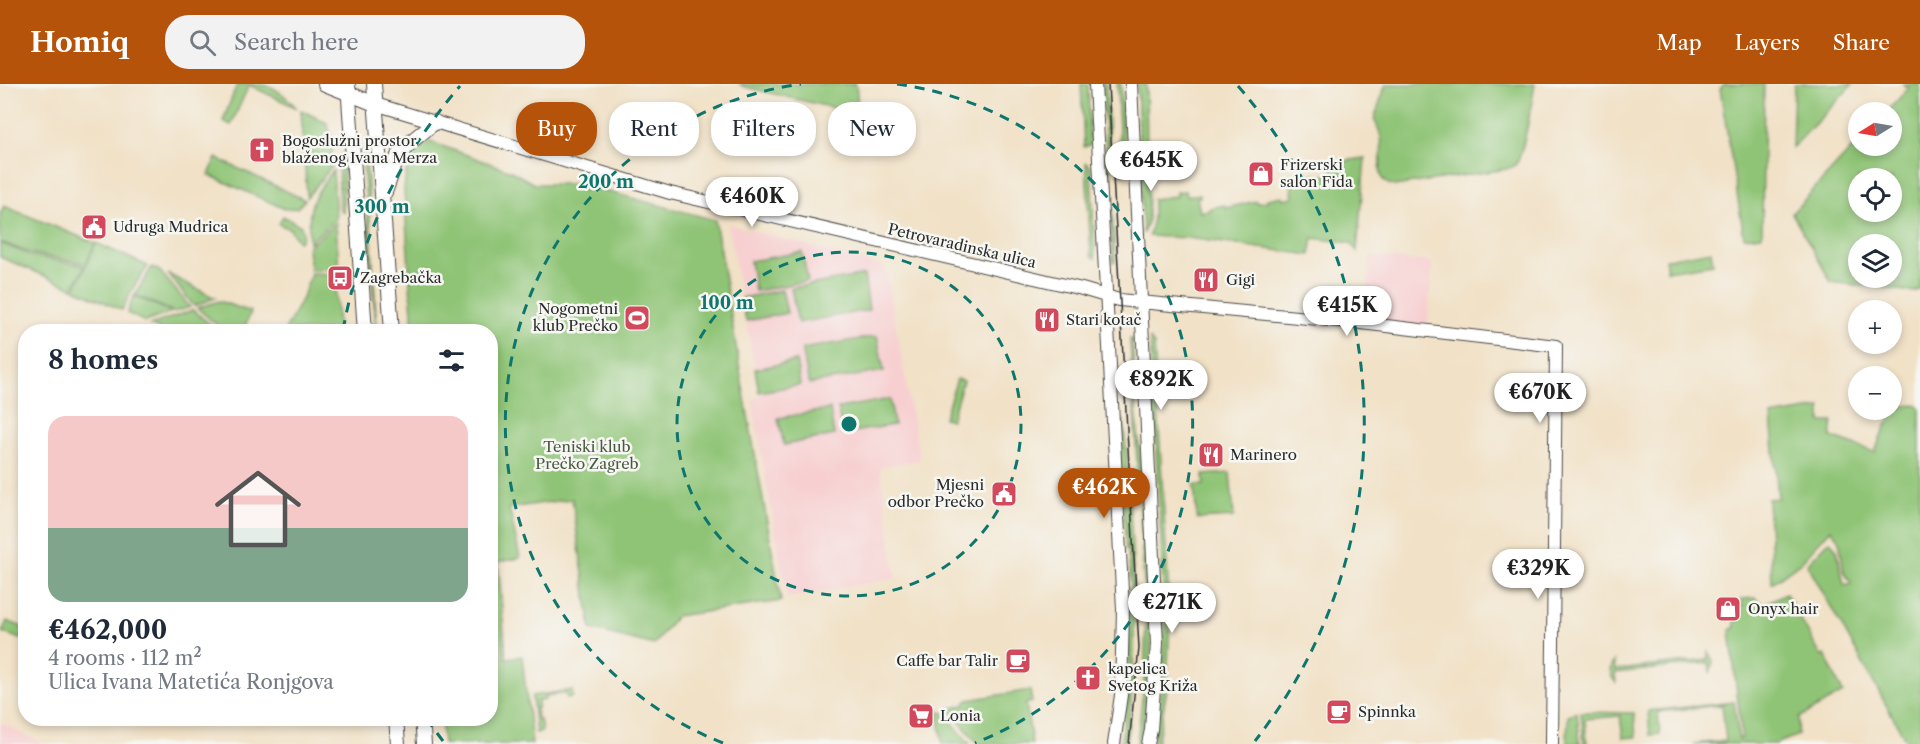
<!DOCTYPE html>
<meta charset="utf-8">
<style>
:root{--surface:#fff;--page:#f2f2f3;--text:#1f2937;--muted:#747a83;--accent:#b45309}
body{margin:0;font-family:"Libre Caslon Text",serif;background:var(--page);color:var(--text);height:100vh;display:flex;flex-direction:column;font-size:22px;white-space:nowrap}
*{box-sizing:border-box;margin:0}
p{font-size:20px;color:var(--muted)}
.icon{flex:none;width:33px;height:33px;fill:none;stroke:currentColor;stroke-width:2;stroke-linecap:round;stroke-linejoin:round}
.map{position:relative;flex:1;overflow:hidden}
.details{position:absolute;left:18px;top:240px;width:480px;height:402px;display:flex;flex-direction:column;background:var(--surface);border-radius:24px;box-shadow:0 3px 9px #0003}
.details>*{flex:none}
.top-card{position:absolute;left:516px;top:18px;width:570px;height:54px;display:flex;gap:12px}
.needle{width:39px;rotate:259deg}
.buttons{position:absolute;left:1848px;top:18px;display:grid;gap:12px}
.buttons a{display:grid;place-items:center;width:54px;height:54px;border-radius:50%;background:var(--surface);box-shadow:0 3px 9px #0003;font-size:30px}
.price{position:absolute;translate:-50% -51px;padding:0 14px;border-radius:21px;background:#fff;color:#222;font-size:20px;line-height:39px;filter:drop-shadow(0 2px 3px #0008)}
.price::after{content:'';position:absolute;left:50%;top:36px;width:18px;height:14px;margin-left:-9px;background:inherit;clip-path:polygon(0 0,100% 0,50% 100%)}
.price.active{background:var(--accent);color:#fff}
ul{padding:0;list-style:none}
li{display:grid;align-content:center;gap:12px;height:318px;padding:0 30px}
li span{display:grid;place-items:center;height:186px;border-radius:18px;color:#555}
li>.icon{margin-inline-start:auto}
span .icon{width:108px;height:108px;fill:#fffc;stroke-width:1}
li b{font-size:26px}
h2{display:flex;justify-content:space-between;align-items:center;height:72px;padding:0 30px;font-size:26px}
.tag{padding:0 21px;border-radius:24px;background:var(--surface);box-shadow:0 3px 9px #0003;font-size:21px;line-height:54px}
.tag.active{background:var(--accent);color:#fff}
header{display:flex;align-items:center;gap:36px;box-sizing:border-box;height:84px;padding:0 30px;background:var(--accent);color:#fff}
header strong{font-size:28px}
nav{display:flex;gap:33px;margin-inline-start:auto;font-size:21px}
.search{width:420px;height:54px;background:var(--page);display:flex;align-items:center;gap:15px;box-sizing:border-box;padding:0 21px;border-radius:24px;color:var(--muted);font-size:22px}
.map>svg:first-child{display:block}
.built{fill:#f7cfd0}
.green{fill:#8fc476;stroke:#5d7850;stroke-width:1.5;fill-rule:evenodd}
.lines{fill:none;stroke-linecap:round;stroke-linejoin:round}
.tertiary-casing{stroke:#494642;stroke-width:14}
.secondary-casing{stroke:#494642;stroke-width:16}
.tertiary{stroke:#fff;stroke-width:12}
.secondary{stroke:#fff;stroke-width:14}
.tram{stroke:#2b2b2b;stroke-width:1.5}
.ring{fill:none;stroke:#0f766e;stroke-width:3;stroke-dasharray:10 8}
.labels{text-anchor:middle;stroke-width:5;stroke-linejoin:round;paint-order:stroke}
.poi-label{font-size:15px;fill:#2b2b2b;stroke:#f6f6f2;text-anchor:start}
.street-label{font-size:15px;fill:#2b2b2b;stroke:#f6f6f2}
.park-label{font-size:15px;fill:#495942;stroke:#f6f6f2}
.centre{fill:#0f766e;stroke:#f6f6f2;stroke-width:3}
.ring-label{font-size:18px;text-anchor:middle;font-weight:bold;fill:#0f766e;stroke:#f6f6f2;stroke-width:5;stroke-linejoin:round;paint-order:stroke}
</style>
<header>
<strong>Homiq</strong>
<div class="search"><svg class="icon" aria-label="search" viewBox="0 0 24 24"><circle cx="10" cy="10" r="6"/><path d="M15 15l6 6"/></svg>Search here</div>
<nav><a>Map</a><a>Layers</a><a>Share</a></nav>
</header>
<div class="map">
<svg width="1920" height="660" viewBox="0 0 1920 660">
<rect width="100%" height="100%" fill="#f6f6f2"/>
<filter id="ink" filterUnits="userSpaceOnUse"><feTurbulence type="fractalNoise" baseFrequency=".0167" numOctaves="2"/><feDisplacementMap in="SourceGraphic" scale="12" xChannelSelector="R" yChannelSelector="G"/><feConvolveMatrix kernelMatrix="1 2 1 2 8 2 1 2 1" color-interpolation-filters="sRGB"/></filter>
<filter id="wash" filterUnits="userSpaceOnUse"><feTurbulence type="fractalNoise" baseFrequency=".008" numOctaves="4" result="noise"/><feDisplacementMap in="SourceGraphic" scale="24" xChannelSelector="R" yChannelSelector="G"/><feGaussianBlur stdDeviation="1.35" result="paint"/><feColorMatrix in="noise" values="0 0 0 0 0 0 0 0 0 0 0 0 0 0 0 0 0 1.4 0 .05"/><feComposite in="paint" operator="in"/></filter>
<g filter="url(#wash)">
<rect width="100%" height="100%" fill="#f1e1c6"/>
<!-- built -->
<path class="built" d="M728 140 885 183 920 376 880 383 896 494 787 514 752 316 760 312Z
M1371 172 1432 178 1428 243 1380 237 1371 231 1366 217Z
M0 638 43 660H0Z"/>
<!-- green -->
<path class="green" d="M237 0C271 0 273 0 297 24L249 1 231 41 223 37Z
M739 0H856L859 30 745 3Z
M1081 0H1088L1090 61 1084 63Z
M1102 0H1106L1115 178H1113Z
M1117 0H1121L1126 90H1121Z
M1137 0H1146L1148 135 1143 150Z
M1386 0H1535C1532 15 1524 73 1514 82 1510 85 1505 85 1500 86L1394 102C1371 98 1385 70 1381 54 1380 47 1377 41 1374 35Z
M1724 0H1764L1762 151 1744 153 1720 5Z
M1794 0H1853L1792 64Z
M1903 0H1920V205L1915 208 1831 198 1792 129 1858 58V62H1892V28H1886L1909 4ZM1892 94V128H1858V94ZM1892 160V194H1858V160Z
M301 26 327 39 331 52 333 81 307 113Z
M431 58 511 87 534 100H579L584 106 587 102 715 136 741 292 781 517 676 532 654 561 591 545 572 415 509 424 520 474 498 478 506 574 522 572 532 660H443L441 635 490 634V248L413 247 404 105 410 63Z
M362 66H366L377 247H376Z
M343 69 344 96 343 128 340 125 338 74Z
M216 74 305 116 297 124 285 125 209 91Z
M1365 74 1357 167 1351 159 1313 154 1310 171 1188 154 1149 152 1153 134V115L1176 112V108L1185 107 1186 112 1200 110V113L1197 114 1200 128 1210 126V124L1225 121 1226 124 1256 117 1257 119 1267 117V115L1282 112 1283 115 1293 113 1291 99H1288V97L1315 90 1316 93 1333 90 1331 79Z
M1086 79 1091 83 1095 174 1091 172Z
M333 87 336 135 309 159C308 123 310 115 333 87Z
M4 122 95 159 86 180 31 169 0 158V130Z
M283 132 301 142 303 150 301 156 298 157 290 145 279 140Z
M336 139 339 185H310L308 163Z
M0 159 30 171 85 182 73 204 0 173Z
M96 159 148 182 133 204 122 226 75 205Z
M1711 167 1713 180 1667 187 1665 175Z
M802 168 808 197 755 207 750 177Z
M152 183 160 187 190 223 174 228 135 211Z
M311 189 335 190 338 247H285L304 210Z
M168 190 215 214 194 222Z
M864 191 869 226 798 239 791 204Z
M782 206 787 229 746 237 741 214Z
M134 212 172 228 145 238 127 229Z
M219 217 251 228 243 247H224L197 224Z
M193 226 218 247H164L150 241Z
M877 252 884 287 809 300 802 265Z
M1130 255H1132L1137 339 1145 415 1148 495H1151V576L1142 660H1137L1144 599 1146 535Z
M1150 256 1154 260 1170 532 1167 605 1157 660H1153L1162 596 1165 534Z
M796 277 800 301 759 308 755 285Z
M957 295 963 297 951 336 944 334Z
M890 315 894 341 842 350 838 324Z
M1918 321 1920 325V660H1908L1807 480 1827 459 1830 457 1837 466 1844 501 1851 499 1844 487 1839 456 1831 445 1801 478 1772 499 1768 415 1778 414 1771 332 1821 324V338H1833L1831 353 1875 368C1879 357 1890 326 1903 322 1908 321 1914 322 1918 321Z
M830 325 834 351 784 361 778 334Z
M1124 337C1131 445 1142 553 1126 660H1121C1129 609 1131 556 1128 505L1131 504 1128 466H1126L1118 338Z
M1230 389 1234 433 1197 435 1194 401H1204L1203 391Z
M1786 509 1821 572 1825 571 1843 609 1799 634 1798 651 1776 660H1693L1726 657 1722 621 1658 628 1660 650 1650 651 1648 627 1734 618 1739 655 1742 654 1730 546 1735 543 1733 523 1743 522 1742 515 1755 514 1764 520Z
M7 537 25 544V557L2 548Z
M1708 566 1713 577 1710 589 1709 579 1615 589 1616 599C1610 592 1608 584 1614 577L1615 586 1708 576Z
M572 606 573 613 567 614 566 609 545 612V616L538 617V623L536 624 537 635H540L542 647 536 649 532 612Z
M1030 606 1032 618 1026 620 1032 660H978L949 625 964 621 968 616Z
M943 628 970 660H943L938 629Z
M1577 628 1580 660H1567L1568 631Z
M1581 628 1634 629 1636 653 1623 654 1620 632 1585 635 1587 660H1584Z"/>
</g>
<g filter="url(#ink)">
<g class="lines">
<!-- tertiary casing -->
<g class="tertiary-casing">
<path id="tertiary" d="M1095 0 1123 525 1121 611 1114 660
M1131 0 1157 560 1151 646 1148 660
M375 20 670 109 1082 205 1119 216 1361 239 1556 262 1552 660"/>
</g>
<!-- secondary casing -->
<g class="secondary-casing">
<path id="secondary" d="M325 0 375 20
M348 0 365 248
M374 0 392 248
M385 108 398 72 413 56 435 38
M396 634 398 660
M422 634 424 660"/>
</g>
<!-- tertiary -->
<use href="#tertiary" class="tertiary"/>
<!-- secondary -->
<use href="#secondary" class="secondary"/>
<!-- tram -->
<path class="tram" d="M1108 0 1139 564 1129 660"/>
</g>
</g>
<!-- distance rings -->
<g class="ring">
<circle cx="849" cy="340" r="172"/>
<path d="M723 659A343 343 0 0 1 801 0M897 0A343 343 0 0 1 975 659"/>
<path d="M443 657A515 515 0 0 1 427 635M343 246A515 515 0 0 1 460 2M1238 2A515 515 0 0 1 1255 657"/>
</g>
<!-- icons -->
<defs>
<g id="church-square" transform="scale(1.35)"><rect x="-9" y="-9" width="18" height="18" rx="4" fill="#d1495b" stroke="#f6f6f2"/><path d="M-1.2-6h2.4v3.5h3.3v2.4h-3.3V6h-2.4V-.1h-3.3v-2.4h3.3Z" fill="#fff"/></g>
<g id="shop-square" transform="scale(1.35)"><rect x="-9" y="-9" width="18" height="18" rx="4" fill="#d1495b" stroke="#f6f6f2"/><path d="M-5-2.5h2.3a2.7 3.5 0 0 1 5.4 0H5L5.5 6h-11ZM-1.5-2.5h3a1.5 2.3 0 0 0-3 0Z" fill="#fff"/></g>
<g id="civic-square" transform="scale(1.35)"><rect x="-9" y="-9" width="18" height="18" rx="4" fill="#d1495b" stroke="#f6f6f2"/><path d="M-.6-6.5H3V-4.5H.6V-3L4-1V1h2V6H-6V1h2V-1L-.6-3ZM-1.2 2.5V6h2.4V2.5Z" fill="#fff"/></g>
<g id="bus-square" transform="scale(1.35)"><rect x="-9" y="-9" width="18" height="18" rx="4" fill="#d1495b" stroke="#f6f6f2"/><path d="M-5-6H5V4H4V6H2V4H-2V6H-4V4H-5ZM-3.5-4V0h7V-4ZM-3.5 1.2v1.5H-2V1.2ZM2 1.2v1.5H3.5V1.2Z" fill="#fff"/></g>
<g id="restaurant-square" transform="scale(1.35)"><rect x="-9" y="-9" width="18" height="18" rx="4" fill="#d1495b" stroke="#f6f6f2"/><path d="M-5-6h1v4h1v-4h1v4h1v-4h1v5L-1.5 .5V6h-2V.5L-5-1ZM5-6V6H3V1.5H1.5Q1.5-4 5-6Z" fill="#fff"/></g>
<g id="stadium-square" transform="scale(1.35)"><rect x="-9" y="-9" width="18" height="18" rx="4" fill="#d1495b" stroke="#f6f6f2"/><path d="M0-5a6.5 5 0 1 0 0 10a6.5 5 0 1 0 0-10ZM-3.5-1.8h7v3.6h-7Z" fill="#fff"/></g>
<g id="cafe-square" transform="scale(1.35)"><rect x="-9" y="-9" width="18" height="18" rx="4" fill="#d1495b" stroke="#f6f6f2"/><path d="M-5.5-4.5H6V0H3Q3 3.5 0 3.5H-2.5Q-5.5 3.5-5.5 0ZM3-3.2v2h1.7v-2ZM-6 4.5H4V6H-6Z" fill="#fff"/></g>
<g id="supermarket-square" transform="scale(1.35)"><rect x="-9" y="-9" width="18" height="18" rx="4" fill="#d1495b" stroke="#f6f6f2"/><path d="M-6-5.5h2.5l.6 2H6L4.5 2H-2.5L-4.4-4H-6ZM-1.5 3.2a1.3 1.3 0 1 0 .1 0ZM3 3.2a1.3 1.3 0 1 0 .1 0Z" fill="#fff"/></g>
</defs>
<g fill-rule="evenodd">
<use href="#church-square" x="262" y="66"/>
<use href="#shop-square" x="1261" y="90"/>
<use href="#civic-square" x="94" y="143"/>
<use href="#bus-square" x="340" y="194"/>
<use href="#restaurant-square" x="1206" y="196"/>
<use href="#stadium-square" x="637" y="234"/>
<use href="#restaurant-square" x="1047" y="236"/>
<use href="#restaurant-square" x="1211" y="371"/>
<use href="#civic-square" x="1004" y="410"/>
<use href="#shop-square" x="1728" y="525"/>
<use href="#cafe-square" x="1018" y="577"/>
<use href="#church-square" x="1088" y="594"/>
<use href="#cafe-square" x="1339" y="628"/>
<use href="#supermarket-square" x="921" y="632"/>
</g>
<g class="labels">
<!-- poi labels -->
<g class="poi-label">
<text x="282" y="62">Bogoslužni prostor<tspan x="282" dy="17">blaženog Ivana Merza</tspan></text>
<text x="1280" y="86">Frizerski<tspan x="1280" dy="17">salon Fida</tspan></text>
<text x="113" y="148">Udruga Mudrica</text>
<text x="360" y="199">Zagrebačka</text>
<text x="1226" y="201">Gigi</text>
<text x="618" y="230" text-anchor="end">Nogometni<tspan x="618" dy="17">klub Prečko</tspan></text>
<text x="1066" y="241">Stari kotač</text>
<text x="1230" y="376">Marinero</text>
<text x="984" y="406" text-anchor="end">Mjesni<tspan x="984" dy="17">odbor Prečko</tspan></text>
<text x="1748" y="530">Onyx hair</text>
<text x="998" y="582" text-anchor="end">Caffe bar Talir</text>
<text x="1108" y="590">kapelica<tspan x="1108" dy="17">Svetog Križa</tspan></text>
<text x="1358" y="633">Spinnka</text>
<text x="940" y="637">Lonia</text>
</g>
<!-- street labels -->
<g class="street-label">
<text transform="translate(962 162) rotate(13)" y="5">Petrovaradinska ulica</text>
</g>
<!-- park labels -->
<g class="park-label">
<text x="587" y="368">Teniski klub<tspan x="587" dy="17">Prečko Zagreb</tspan></text>
</g>
</g>
<circle cx="849" cy="340" r="9" class="centre"/>
<g class="ring-label">
<text x="606" y="104">200 m</text>
<text x="382" y="129">300 m</text>
<text x="727" y="225">100 m</text>
</g>
</svg>
<div class="buttons">
<a><svg class="needle" viewBox="-14 -14 28 28"><path d="M0-13l5 13h-10z" fill="#e53935"/><path d="M0 13l5-13h-10z" fill="#747a83"/></svg></a>
<a><svg class="icon" aria-label="locate" viewBox="0 0 24 24"><circle cx="12" cy="12" r="6"/><path d="M12 2v4M12 18v4M2 12h4M18 12h4"/></svg></a>
<a><svg class="icon" aria-label="layers" viewBox="0 0 24 24"><path d="M12 4l9 5-9 5-9-5zM3 14l9 5 9-5"/></svg></a>
<a>+</a>
<a>−</a>
</div>
<b class="price" style="left:1151px;top:108px">€645K</b>
<b class="price" style="left:752px;top:144px">€460K</b>
<b class="price" style="left:1347px;top:253px">€415K</b>
<b class="price" style="left:1161px;top:327px">€892K</b>
<b class="price" style="left:1540px;top:340px">€670K</b>
<b class="price active" style="left:1104px;top:435px">€462K</b>
<b class="price" style="left:1538px;top:516px">€329K</b>
<b class="price" style="left:1172px;top:550px">€271K</b>
<div class="top-card">
<a class="tag active">Buy</a>
<a class="tag">Rent</a>
<a class="tag">Filters</a>
<a class="tag">New</a>
</div>
<section class="details">
<h2>8 homes<svg class="icon" aria-label="filters" viewBox="0 0 24 24"><path d="M4 7h16M4 17h16"/><circle cx="9" cy="7" r="2"/><circle cx="15" cy="17" r="2"/></svg></h2>
<ul>
<li><span style="background:linear-gradient(#f6c9c9 60%,#7fa58c 0)"><svg class="icon" aria-label="home" viewBox="0 0 24 24"><path d="M3 11l9-7 9 7M6 9v11h12V9"/></svg></span><div><b>€462,000</b><p>4 rooms · 112 m²</p><p>Ulica Ivana Matetića Ronjgova</p></div></li>
</ul>
</section>
</div>
